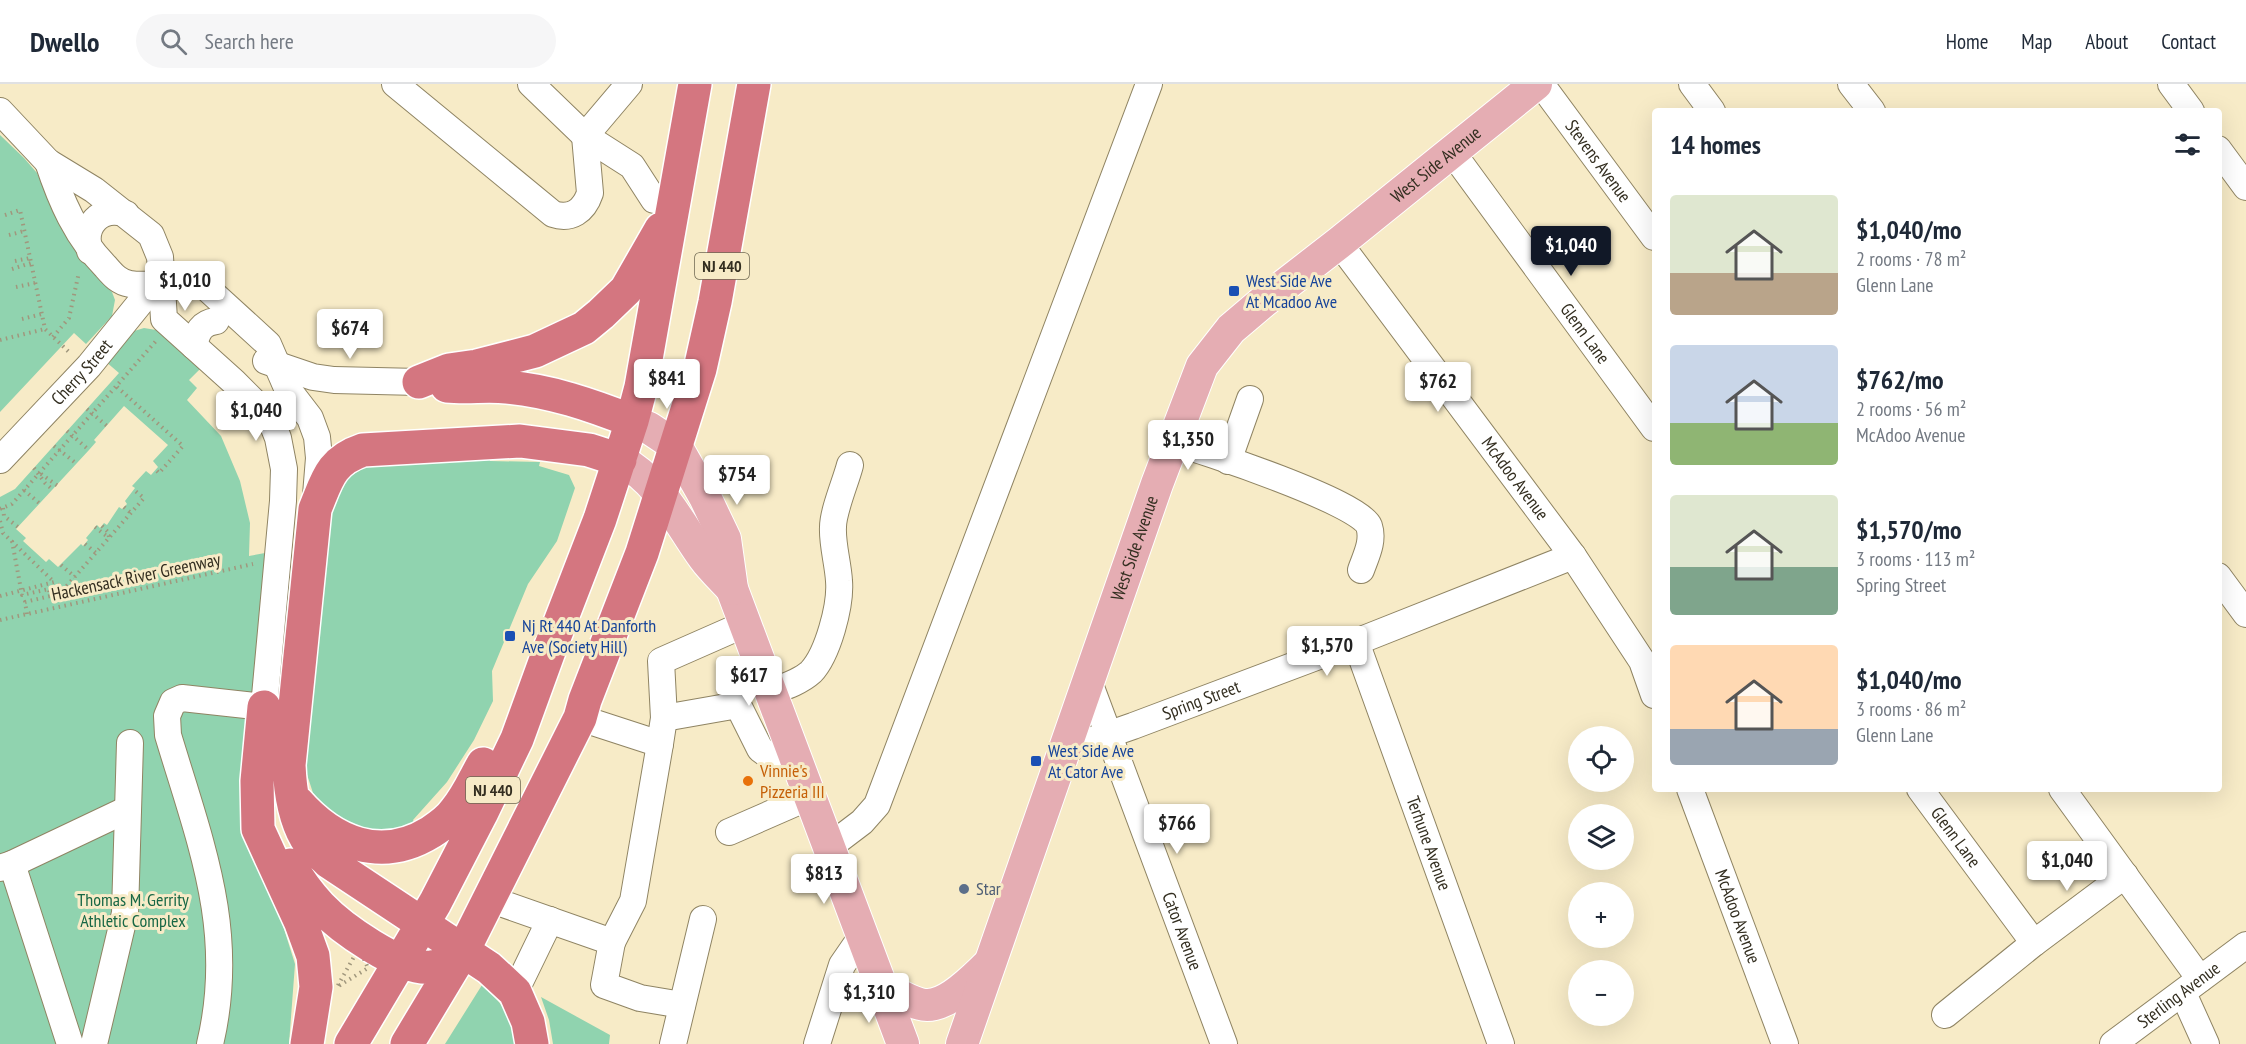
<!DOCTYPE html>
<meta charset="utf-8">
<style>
:root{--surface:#fff;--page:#f6f6f7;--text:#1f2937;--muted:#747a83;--line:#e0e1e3;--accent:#111827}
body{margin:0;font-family:"PT Sans Narrow",sans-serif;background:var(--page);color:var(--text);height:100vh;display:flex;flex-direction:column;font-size:22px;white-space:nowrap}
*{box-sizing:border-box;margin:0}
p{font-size:20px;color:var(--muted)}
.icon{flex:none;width:33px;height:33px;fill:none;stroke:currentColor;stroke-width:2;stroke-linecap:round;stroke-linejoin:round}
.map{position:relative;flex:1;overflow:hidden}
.side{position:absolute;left:1652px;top:24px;width:570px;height:684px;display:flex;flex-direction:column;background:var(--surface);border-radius:6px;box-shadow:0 6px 24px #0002}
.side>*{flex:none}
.controls{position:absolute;left:1568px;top:642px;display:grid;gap:12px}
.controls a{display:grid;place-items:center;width:66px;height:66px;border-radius:50%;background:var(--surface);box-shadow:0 6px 24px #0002;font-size:30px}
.price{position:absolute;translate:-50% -51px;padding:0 14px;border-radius:6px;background:#fff;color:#222;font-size:20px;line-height:39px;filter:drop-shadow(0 2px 3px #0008)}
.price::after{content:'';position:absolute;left:50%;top:36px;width:18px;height:14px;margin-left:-9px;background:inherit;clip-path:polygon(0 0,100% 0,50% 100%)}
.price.current{background:var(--accent);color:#fff}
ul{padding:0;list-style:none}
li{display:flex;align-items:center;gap:18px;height:150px;padding:0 18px}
li span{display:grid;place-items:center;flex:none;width:168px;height:120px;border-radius:6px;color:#555}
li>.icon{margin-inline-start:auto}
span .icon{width:72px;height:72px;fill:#fffc;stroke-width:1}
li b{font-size:26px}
h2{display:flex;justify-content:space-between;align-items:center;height:72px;padding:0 18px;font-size:26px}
header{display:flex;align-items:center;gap:36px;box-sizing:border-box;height:84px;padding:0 30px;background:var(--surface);border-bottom:2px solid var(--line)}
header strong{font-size:28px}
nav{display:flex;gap:33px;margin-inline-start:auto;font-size:21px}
.search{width:420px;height:54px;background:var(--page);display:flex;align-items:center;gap:15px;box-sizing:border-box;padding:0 21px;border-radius:33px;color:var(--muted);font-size:22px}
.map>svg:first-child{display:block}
.green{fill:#90d3af;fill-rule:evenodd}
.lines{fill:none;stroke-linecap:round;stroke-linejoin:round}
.minor-casing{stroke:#8f8463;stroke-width:28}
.major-casing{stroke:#fff;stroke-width:34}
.highway-casing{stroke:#fff;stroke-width:36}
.path{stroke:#a0977d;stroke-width:4;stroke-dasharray:1.5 4.5;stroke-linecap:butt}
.minor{stroke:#fff;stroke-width:26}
.major{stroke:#e5adb3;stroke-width:32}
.highway{stroke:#d47680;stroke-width:33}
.transit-dot{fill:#1a4fb4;stroke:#f7ebc7;stroke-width:2}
.food-dot{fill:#e8710a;stroke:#f7ebc7;stroke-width:2}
.service-dot{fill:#5c6f8a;stroke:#f7ebc7;stroke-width:2}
.labels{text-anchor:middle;stroke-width:6;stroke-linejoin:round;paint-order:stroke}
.shield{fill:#f7ebc7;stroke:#6e6752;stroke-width:1.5}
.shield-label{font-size:16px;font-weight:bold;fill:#332e20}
.street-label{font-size:18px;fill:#332e20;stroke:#f7ebc7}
.transit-label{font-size:18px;fill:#164399;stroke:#f7ebc7;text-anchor:start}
.food-label{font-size:18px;fill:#c56008;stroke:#f7ebc7;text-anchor:start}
.service-label{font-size:18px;fill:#4e5e75;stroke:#f7ebc7;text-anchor:start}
.park-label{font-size:18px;fill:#176745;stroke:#f7ebc7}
</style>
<header>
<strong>Dwello</strong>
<div class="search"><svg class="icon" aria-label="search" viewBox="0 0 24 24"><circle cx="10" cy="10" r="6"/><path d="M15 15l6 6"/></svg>Search here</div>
<nav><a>Home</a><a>Map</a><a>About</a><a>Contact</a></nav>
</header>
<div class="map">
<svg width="2246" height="960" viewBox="0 0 2246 960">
<rect width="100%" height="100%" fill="#f7ebc7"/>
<!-- green -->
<path class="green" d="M0 51 24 74 37 89 62 145 83 176 112 208 115 216 112 232 86 260 74 249 0 328Z
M144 244 156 246 200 285 189 296 197 304 187 316 221 352 240 397 250 439 249 472 265 469 240 742 275 816 295 880 289 960H0V413L15 405 119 289 105 277 131 248ZM124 322 168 361 153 377 158 383 151 391 146 387 132 402 135 404 125 417 127 420 122 425 119 423 107 441 104 439 100 444 97 441 86 454 88 456 83 462 81 460 58 483 49 475 46 478 23 457 26 454 16 445 89 366 96 358 94 356Z
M489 373 490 377 540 378 539 382 569 391 575 404 557 457 528 500 492 587 493 617 474 656 447 698 413 736 417 745 373 751 339 737 313 709 304 681 332 417 344 395 366 383Z
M482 901C505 922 510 930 517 960H445Z
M541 913 610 951 609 960H553L549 936Z"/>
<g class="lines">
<!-- minor casing -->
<g class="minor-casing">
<g id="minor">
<path d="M395 0 553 130C571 136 584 127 590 109L585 52 629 0"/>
<path d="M531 0 585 52 632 82 654 116 674 119"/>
<path id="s1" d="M1541 0 1654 153"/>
<path d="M1692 0 1712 27"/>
<path d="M1851 0 1872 27"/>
<path d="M2171 0 2191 27"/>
<path d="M0 27 48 78 94 106 151 151 160 173 164 235 234 298 261 325 272 339 278 354 284 385 283 417 264 623 182 614 173 618 167 632 168 651C200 758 237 847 210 960"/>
<path d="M2218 65 2246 103"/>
<path id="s2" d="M1452 68 1654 344"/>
<path d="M48 78C61 117 76 152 105 182 112 190 118 198 130 200 145 203 182 198 199 197L268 260 287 304 310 334 317 353 319 374 316 411"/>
<path id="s3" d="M1339 159 1573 472 1642 577 1654 611"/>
<path d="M90 167C81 142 101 121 126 130"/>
<path d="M194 262C197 248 201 239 216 237"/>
<path d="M266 277 313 293 334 296 419 298"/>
<path d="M1172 358C1202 366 1361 419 1369 442 1374 457 1366 472 1361 486"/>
<path id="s4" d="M0 376 89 282 144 214 161 199"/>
<path d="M1228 377 1250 315"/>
<path d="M2218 492 2246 530"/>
<path id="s5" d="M1356 558 1501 960"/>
<path id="s6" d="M1089 598 1224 960"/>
<path d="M770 608C784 603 800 598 811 588 828 570 841 521 839 497 838 479 832 460 833 443 833 427 846 397 850 381"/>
<path d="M580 634 660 660"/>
<path d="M664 634 738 621 760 665 772 674 792 665"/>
<path id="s7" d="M1064 666 1133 642 1356 558 1573 472"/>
<path id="s8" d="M1690 705 1785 960"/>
<path id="s9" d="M1920 705 2034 859"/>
<path d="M2062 705 2200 895"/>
<path d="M729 748 809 713"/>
<path d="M829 763 862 738 877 721 1149 0"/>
<path d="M12 780 128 725"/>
<path d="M0 784 12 780 70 960"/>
<path d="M489 815 612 858 633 817 660 660 664 634 661 577 745 540"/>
<path d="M612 858 604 901 640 914 682 921"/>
<path d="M515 908 550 836"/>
<path d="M2183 909 2206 960"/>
<path d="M1945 931 2034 859 2125 791"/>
<path d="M94 960 125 829 130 659"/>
<path d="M673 960 703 835"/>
<path d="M817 960 842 881 862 852"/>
<path id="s10" d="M2113 960 2246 861"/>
</g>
</g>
<!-- major casing -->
<g class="major-casing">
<g id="major">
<path d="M632 337 649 344 676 362 705 413 725 455 732 505 903 960"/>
<path d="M620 376C661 398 678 438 704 474 712 485 723 495 732 505"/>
<path d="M881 902C894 908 907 917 920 920 944 927 973 895 988 881"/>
<path id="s11" d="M962 960 1157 400 1202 282 1231 245 1264 217 1339 159 1536 0"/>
</g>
</g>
<!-- highway casing -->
<g class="highway-casing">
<path id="highway" d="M419 298 449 286 477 282 535 267 584 244 601 230 626 206 661 145
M447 302C467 304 487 301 507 303 551 307 591 321 632 337
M264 623 257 697 258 745 301 839 313 872 316 903 307 960
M297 718C333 759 381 779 431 748 440 742 449 736 455 727 467 713 474 696 483 680
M290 781C298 795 308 809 320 822 340 843 400 887 431 883 443 882 454 874 463 867
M351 960 435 819 481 730 517 655 549 567 600 435 632 337 641 303 695 0
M407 960 463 867 580 634 585 616 642 469 700 285 715 218 754 0
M532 960 528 938 515 908 489 884 329 778C321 770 311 763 306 754 294 733 290 705 289 681L315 425C327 396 330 377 363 366L520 357 589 366 620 376"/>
</g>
<!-- path -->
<path class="path" d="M5 131 20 126 45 245 71 270
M9 151 24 147
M15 177 30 174
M12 185 31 179
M16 203 35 199
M22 235 42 230
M53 253 69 234 79 188
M0 256 45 245
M117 303 183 362 159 389 155 385
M87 325 107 342
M67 347 89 366
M54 362 77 380
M34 384 45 399 52 405
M41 390 58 402
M24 406 39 419
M124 423 131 429
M3 424 4 432 18 443
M0 425 12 420 156 257
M0 437 3 449 54 498
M102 442 108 448 109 453
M95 443 109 454
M12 457 22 511 49 505 50 512 25 518 27 530
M85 460 96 469
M61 481 75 493
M0 512 54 498 64 505 144 414 134 406
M0 536 253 480
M359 864 368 884 337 903Z"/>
<!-- minor -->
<use href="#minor" class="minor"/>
<!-- major -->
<use href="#major" class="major"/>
<!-- highway -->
<use href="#highway" class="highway"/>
</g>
<!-- markers -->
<g class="transit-dot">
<rect x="1228" y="201" width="12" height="12" rx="3"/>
<rect x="504" y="546" width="12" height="12" rx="3"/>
<rect x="1030" y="671" width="12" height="12" rx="3"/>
</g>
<circle class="food-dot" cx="748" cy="697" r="6"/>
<circle class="service-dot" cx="964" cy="805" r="6"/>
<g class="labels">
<!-- shield labels -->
<g class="shield">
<rect x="695" y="169" width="54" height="26" rx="4.5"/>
<rect x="466" y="693" width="54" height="26" rx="4.5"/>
</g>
<g class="shield-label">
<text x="722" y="188">NJ 440</text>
<text x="493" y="712">NJ 440</text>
</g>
<!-- street labels -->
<g class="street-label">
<text dy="6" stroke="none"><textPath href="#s1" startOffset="96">Stevens Avenue</textPath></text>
<text dy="6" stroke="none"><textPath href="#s11" startOffset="1029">West Side Avenue</textPath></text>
<text dy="6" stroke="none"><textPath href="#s2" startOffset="225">Glenn Lane</textPath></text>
<text dy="6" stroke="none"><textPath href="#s4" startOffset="120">Cherry Street</textPath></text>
<text dy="6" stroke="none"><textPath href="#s3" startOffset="294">McAdoo Avenue</textPath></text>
<text dy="6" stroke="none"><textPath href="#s11" startOffset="525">West Side Avenue</textPath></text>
<text transform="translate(136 493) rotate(-12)" y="6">Hackensack River Greenway</text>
<text dy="6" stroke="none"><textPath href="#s7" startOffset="146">Spring Street</textPath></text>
<text dy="6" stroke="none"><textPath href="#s9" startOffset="60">Glenn Lane</textPath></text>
<text dy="6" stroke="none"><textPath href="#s5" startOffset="214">Terhune Avenue</textPath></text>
<text dy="6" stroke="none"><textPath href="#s8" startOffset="136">McAdoo Avenue</textPath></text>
<text dy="6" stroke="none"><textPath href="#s6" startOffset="266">Cator Avenue</textPath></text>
<text dy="6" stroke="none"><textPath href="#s10" startOffset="82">Sterling Avenue</textPath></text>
</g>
<!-- transit labels -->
<g class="transit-label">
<text x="1246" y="203">West Side Ave<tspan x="1246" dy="21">At Mcadoo Ave</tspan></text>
<text x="522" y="548">Nj Rt 440 At Danforth<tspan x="522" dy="21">Ave (Society Hill)</tspan></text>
<text x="1048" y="673">West Side Ave<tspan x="1048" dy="21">At Cator Ave</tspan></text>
</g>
<!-- food labels -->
<g class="food-label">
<text x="760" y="693">Vinnie's<tspan x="760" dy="21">Pizzeria III</tspan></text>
</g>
<!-- service labels -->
<g class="service-label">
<text x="976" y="811">Star</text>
</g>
<!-- park labels -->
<g class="park-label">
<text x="133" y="822">Thomas M. Gerrity<tspan x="133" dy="21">Athletic Complex</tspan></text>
</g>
</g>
</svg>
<div class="controls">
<a><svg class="icon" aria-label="locate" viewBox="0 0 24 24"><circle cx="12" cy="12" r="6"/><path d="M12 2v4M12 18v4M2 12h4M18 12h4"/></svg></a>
<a><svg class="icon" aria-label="layers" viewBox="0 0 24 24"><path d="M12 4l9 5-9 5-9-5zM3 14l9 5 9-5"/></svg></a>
<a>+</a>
<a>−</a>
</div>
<b class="price current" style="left:1571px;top:193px">$1,040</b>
<b class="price" style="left:185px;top:228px">$1,010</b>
<b class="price" style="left:350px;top:276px">$674</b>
<b class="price" style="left:667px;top:326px">$841</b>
<b class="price" style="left:1438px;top:329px">$762</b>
<b class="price" style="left:256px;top:358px">$1,040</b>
<b class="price" style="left:1188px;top:387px">$1,350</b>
<b class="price" style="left:737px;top:422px">$754</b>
<b class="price" style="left:1327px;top:593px">$1,570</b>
<b class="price" style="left:749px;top:623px">$617</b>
<b class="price" style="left:1177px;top:771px">$766</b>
<b class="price" style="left:2067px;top:808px">$1,040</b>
<b class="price" style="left:824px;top:821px">$813</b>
<b class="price" style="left:869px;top:940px">$1,310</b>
<section class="side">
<h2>14 homes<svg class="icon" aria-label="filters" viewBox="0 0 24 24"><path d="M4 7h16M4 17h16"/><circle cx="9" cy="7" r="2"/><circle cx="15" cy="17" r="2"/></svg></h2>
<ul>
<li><span style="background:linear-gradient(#dfe7d0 65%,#b9a48a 0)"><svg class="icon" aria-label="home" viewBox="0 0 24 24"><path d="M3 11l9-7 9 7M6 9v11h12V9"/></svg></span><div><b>$1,040/mo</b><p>2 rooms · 78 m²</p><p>Glenn Lane</p></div></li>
<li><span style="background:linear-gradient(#c9d6e8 65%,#8fb573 0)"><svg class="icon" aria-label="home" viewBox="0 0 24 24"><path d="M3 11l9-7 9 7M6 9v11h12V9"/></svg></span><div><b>$762/mo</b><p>2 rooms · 56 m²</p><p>McAdoo Avenue</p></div></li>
<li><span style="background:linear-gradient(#dfe7d0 60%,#7fa58c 0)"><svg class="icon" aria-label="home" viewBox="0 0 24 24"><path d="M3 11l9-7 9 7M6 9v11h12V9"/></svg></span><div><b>$1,570/mo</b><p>3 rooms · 113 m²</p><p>Spring Street</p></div></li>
<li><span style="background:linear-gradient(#ffd9b3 70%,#9aa5b1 0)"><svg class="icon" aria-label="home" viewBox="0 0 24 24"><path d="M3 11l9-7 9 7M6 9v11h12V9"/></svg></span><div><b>$1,040/mo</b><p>3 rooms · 86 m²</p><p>Glenn Lane</p></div></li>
</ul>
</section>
</div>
